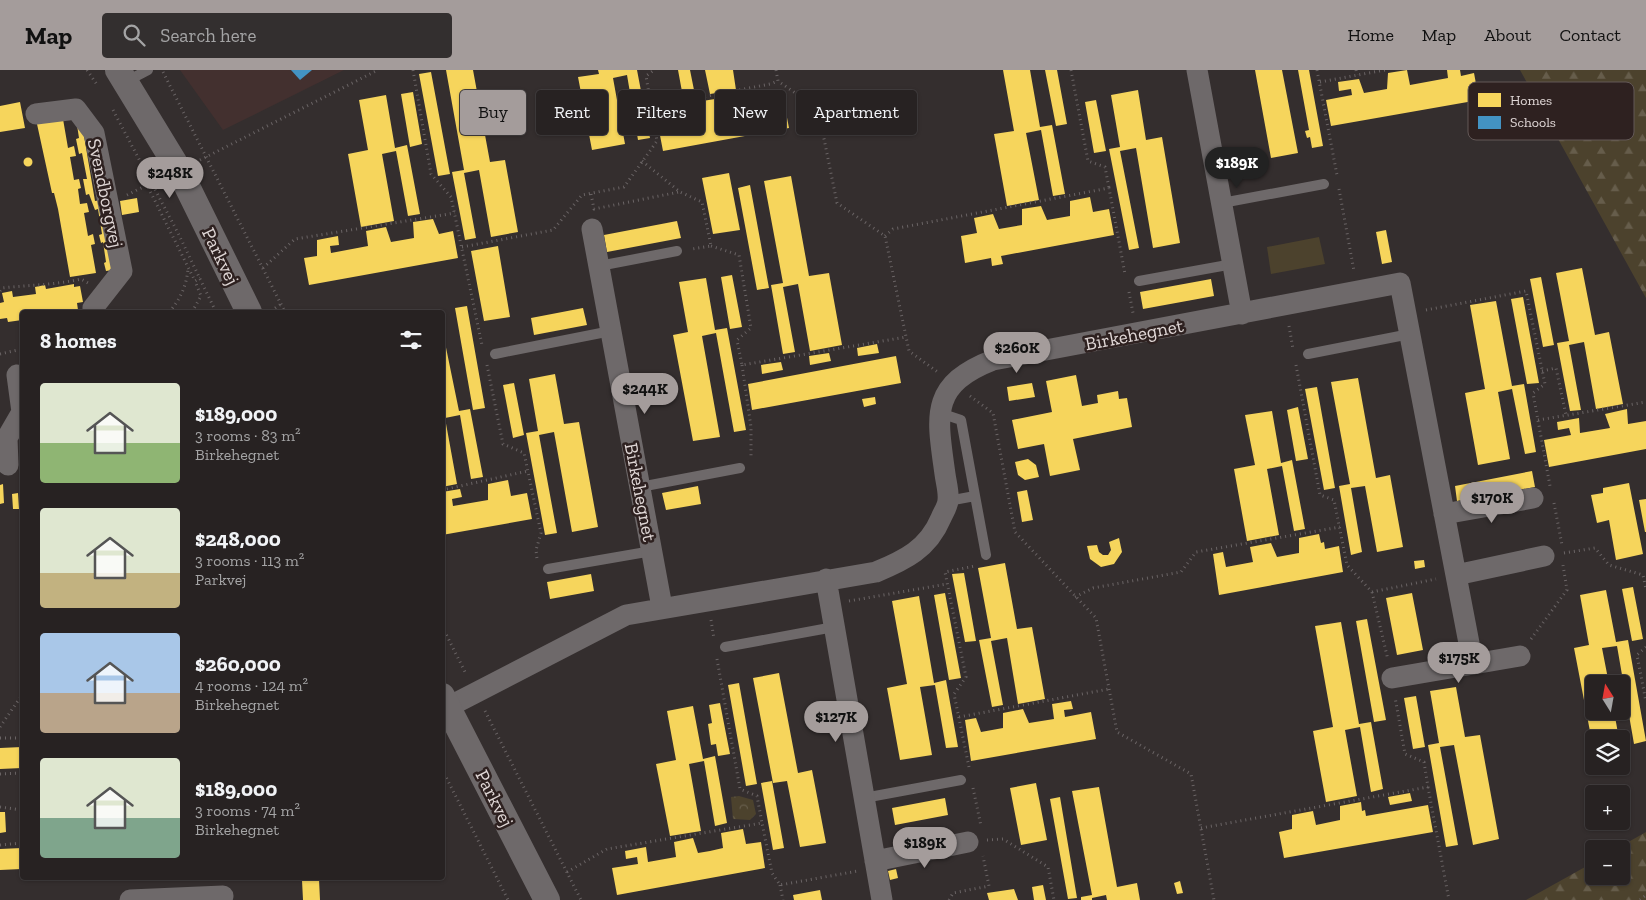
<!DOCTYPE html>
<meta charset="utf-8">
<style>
:root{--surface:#272222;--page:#332f2f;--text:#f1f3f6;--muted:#a4a4a5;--line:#433f40;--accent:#a49c9b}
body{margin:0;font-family:"Zilla Slab",serif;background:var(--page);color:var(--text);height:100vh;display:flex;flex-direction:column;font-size:19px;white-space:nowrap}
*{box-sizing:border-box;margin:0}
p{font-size:16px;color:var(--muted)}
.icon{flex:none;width:28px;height:28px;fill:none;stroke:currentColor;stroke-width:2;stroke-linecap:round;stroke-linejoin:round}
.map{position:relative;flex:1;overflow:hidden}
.side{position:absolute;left:20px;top:240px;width:425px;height:570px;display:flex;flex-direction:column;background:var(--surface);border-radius:5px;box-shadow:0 1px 4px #0004,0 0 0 1px var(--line)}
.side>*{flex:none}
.guide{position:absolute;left:460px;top:20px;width:475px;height:45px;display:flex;gap:10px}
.needle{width:32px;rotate:349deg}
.tools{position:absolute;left:1585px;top:605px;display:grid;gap:10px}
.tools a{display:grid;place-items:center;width:45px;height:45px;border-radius:5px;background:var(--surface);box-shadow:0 1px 4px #0004,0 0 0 1px var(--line);font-size:25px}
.price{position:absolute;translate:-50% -42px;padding:0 11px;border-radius:18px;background:var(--accent);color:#111;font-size:16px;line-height:32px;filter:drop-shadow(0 1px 2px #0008)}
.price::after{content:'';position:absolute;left:50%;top:30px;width:15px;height:11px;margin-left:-8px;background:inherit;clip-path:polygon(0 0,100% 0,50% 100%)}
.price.current{background:#222;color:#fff}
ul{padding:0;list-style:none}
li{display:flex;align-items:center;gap:15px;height:125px;padding:0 20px}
li span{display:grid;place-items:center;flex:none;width:140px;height:100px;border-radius:5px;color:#555}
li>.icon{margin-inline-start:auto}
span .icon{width:60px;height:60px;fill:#fffc;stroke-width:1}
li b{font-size:21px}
h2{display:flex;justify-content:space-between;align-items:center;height:60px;padding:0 20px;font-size:21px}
.chip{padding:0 18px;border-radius:5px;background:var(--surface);box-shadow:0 1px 4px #0004,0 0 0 1px var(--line);font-size:18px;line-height:45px}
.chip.current{background:var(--accent);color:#111}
header{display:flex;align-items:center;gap:30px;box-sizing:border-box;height:70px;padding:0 25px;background:var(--accent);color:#111}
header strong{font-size:24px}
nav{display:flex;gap:28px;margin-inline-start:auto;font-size:18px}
.search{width:350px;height:45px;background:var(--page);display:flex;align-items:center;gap:12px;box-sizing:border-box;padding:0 18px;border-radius:5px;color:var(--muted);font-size:19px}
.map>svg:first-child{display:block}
.built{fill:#43302f}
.grass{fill:#4c422d}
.forest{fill:url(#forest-firs)}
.park{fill:url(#park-crowns)}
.homes{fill:#f6d55c}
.schools{fill:#4393c3}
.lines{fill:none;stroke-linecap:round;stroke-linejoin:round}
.path{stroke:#6a6465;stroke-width:3;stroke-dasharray:1 4;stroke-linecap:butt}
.service{stroke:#6e696a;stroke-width:10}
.minor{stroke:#6e696a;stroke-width:21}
.tertiary{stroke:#6e696a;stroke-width:26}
.labels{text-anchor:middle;stroke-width:5;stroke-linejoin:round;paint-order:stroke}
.street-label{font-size:19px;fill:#e0d7d6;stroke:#2e2120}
.key{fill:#2e2120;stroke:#635857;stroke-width:1}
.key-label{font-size:14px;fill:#e0d7d6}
</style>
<header>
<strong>Map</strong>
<div class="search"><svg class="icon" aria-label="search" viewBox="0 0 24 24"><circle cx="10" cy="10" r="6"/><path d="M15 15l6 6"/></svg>Search here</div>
<nav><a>Home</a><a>Map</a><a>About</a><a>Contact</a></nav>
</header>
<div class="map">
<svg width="1646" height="830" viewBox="0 0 1646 830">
<defs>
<pattern id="forest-firs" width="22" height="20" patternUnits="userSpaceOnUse" patternTransform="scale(1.25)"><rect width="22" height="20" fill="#4c422d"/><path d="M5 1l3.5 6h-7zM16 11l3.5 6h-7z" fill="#665d4b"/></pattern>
<pattern id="park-crowns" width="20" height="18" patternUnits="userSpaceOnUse" patternTransform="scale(1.25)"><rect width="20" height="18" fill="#4c422d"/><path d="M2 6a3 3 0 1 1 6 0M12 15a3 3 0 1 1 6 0" fill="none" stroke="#665d4b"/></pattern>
</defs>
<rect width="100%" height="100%" fill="#342e2e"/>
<!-- built -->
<path class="built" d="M180 0H344L223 60Z"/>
<!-- grass -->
<path class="grass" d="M1319 167 1325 194 1271 204 1267 177Z"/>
<!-- forest -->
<path class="forest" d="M1520 0H1646V228Z
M1646 762V830H1526L1594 792V806H1621V779H1616Z"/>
<!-- park -->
<path class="park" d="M739 726 753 730 756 744 750 750 733 749 731 727Z"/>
<!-- homes -->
<path class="homes" d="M446 0H473L490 92 505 90 518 162 491 167 479 100 464 103 476 168 465 170 452 102 464 100Z
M598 0H637L650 68 638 70 627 5 613 8 625 74 592 80 578 7 599 4Z
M678 0H690L695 25 683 27Z
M705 0H733L736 20 710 24Z
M1003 0H1030L1040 57 1052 55 1065 124 1053 126 1041 60 1026 63 1039 130 1007 136 994 64 1014 61Z
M1045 0H1057L1067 54 1056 56Z
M1255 0H1282L1298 83 1271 88Z
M1298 0H1309L1323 76 1312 78 1310 67 1307 68 1305 61 1309 60Z
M1407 0 1410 15 1448 8 1447 0H1460L1461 6 1474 3 1479 30 1331 56 1326 30 1352 25 1351 19 1339 21 1338 12 1359 9 1364 23 1387 19 1388 3Z
M431 2 450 104 438 106 419 4Z
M763 19 766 35 784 32 789 58 663 81 658 55 698 48 696 32 715 29 716 37H720L721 43 756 37 755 30 745 32 744 23Z
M1138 20 1146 70 1162 67 1180 173 1153 178 1136 78 1120 81 1139 178 1129 180 1109 79 1120 77 1111 25Z
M413 22 422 74 410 77 401 24Z
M386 25 395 78 407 75 420 144 408 146 396 81 382 84 394 151 361 157 348 84 368 80 359 30Z
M1096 30 1106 81 1094 83 1085 32Z
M20 32 25 58 0 62V36Z
M668 37 669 46 658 48 657 39Z
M63 49 68 78 74 76 76 86 70 87 74 110 79 109 81 118 78 119 80 134 87 133 89 142 84 143 88 166 93 164 95 174 91 175 96 203 70 207 58 139 54 123H52L37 54Z
M82 54 95 131 101 130 113 200 106 201 104 193 106 192 103 172 101 173 99 165 102 164 98 139 95 140 89 124 86 125 83 109H87L82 83 79 84 76 69 79 68 77 55Z
M23.5 92a4.5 4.5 0 1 1 9 0a4.5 4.5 0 1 1-9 0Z
M729 103 740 160 713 164 702 108Z
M791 106 809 206 829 203 842 275 810 281 798 214 783 217 795 282 783 284 771 215 783 213 764 111Z
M750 115 769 218 757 220 738 118Z
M1090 127 1093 142 1109 139 1114 165 1001 186 1003 194 992 196 991 188 965 193 961 166 977 163 974 148 993 144 999 159 1022 155V139L1041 136 1047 150 1070 146V131Z
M137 128 139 142 122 145 120 131Z
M433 149 439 164 453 161 458 188 309 215 304 188 317 186V170L338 166 339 175 330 176 331 183 368 176 366 161 386 157 391 172 414 168 413 152Z
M677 151 681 168 607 182 604 165Z
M1386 160 1392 192 1382 194 1376 162Z
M498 176 510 247 484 251 471 181Z
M1582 198 1595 265 1609 262 1623 334 1596 339 1584 272 1569 275 1581 340 1570 341 1557 273 1569 271 1556 203Z
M732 205 742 257 730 259 721 207Z
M1541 207 1554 275 1543 277 1530 209Z
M706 208 715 260 727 258 746 360 734 362 716 263 702 266 720 367 693 371 673 265 688 262 679 212Z
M1211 209 1214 226 1143 239 1140 222Z
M74 214V217L80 216 83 232 77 233 78 240 22 242V250L8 252 7 248 0 249V233L4 232 2 223 12 221 13 227 36 224 35 217 45 215 46 219Z
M1523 227 1539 313 1527 314 1511 229Z
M1496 231 1512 316 1524 314 1536 382 1525 384 1512 319 1498 322 1510 389 1478 395 1465 323 1485 319 1470 235Z
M467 236 485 338 473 340 455 238Z
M583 238 587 255 534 265 531 248Z
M442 258 459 341 470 339 483 407 471 409 460 345 445 348 457 414 442 417Z
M877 274 879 283 858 286 857 278Z
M829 283 831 291 810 295 809 286Z
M896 286 901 313 752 340 748 314Z
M781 292 783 300 762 304 761 295Z
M555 304 564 354 579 352 598 457 572 462 554 362 539 365 557 463 545 465 526 363 538 361 529 309Z
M1076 305 1082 336 1098 333 1097 325 1118 321 1119 329 1127 328 1132 357 1073 369 1080 400 1050 406 1044 374 1018 379 1012 350 1052 342 1046 311Z
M1358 308 1376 408 1390 405 1403 477 1377 482 1365 416 1351 418 1362 482 1351 485 1339 416 1350 414 1331 312Z
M514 313 524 365 513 368 503 315Z
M1032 313 1035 327 1009 331 1007 317Z
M1317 317 1335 418 1324 420 1305 319Z
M875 327 876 334 864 337 862 329Z
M1298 337 1308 389 1296 391 1287 340Z
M1627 339 1628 354 1646 351V379L1549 397 1544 370 1571 365 1569 358 1558 360 1557 352 1579 348 1580 363 1610 358 1605 344Z
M1272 341 1281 393 1292 390 1305 459 1294 461 1282 396 1267 399 1279 465 1247 471 1234 399 1255 395 1245 345Z
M1028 389 1036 395 1039 407 1025 410 1018 405 1015 392Z
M1532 401 1535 417 1457 431 1455 416Z
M508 410 511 426 527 423 532 449 442 465V422L460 419 462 427 452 429 453 436 488 430V414Z
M1629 413 1643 484 1616 490 1609 450 1597 453 1591 425 1603 423V418Z
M3 414 4 433 0 434V415Z
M698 416 701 434 666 440 662 423Z
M1027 420 1033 450 1022 452 1017 422Z
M18 423 19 439H13L12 424Z
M1646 429V462H1645L1639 430Z
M1319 464 1321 473 1324 472 1325 479 1339 476 1343 502 1219 525 1213 484 1223 482 1226 497 1253 492 1250 477 1271 473 1277 487 1299 483V468Z
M1119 468 1122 482 1114 494 1101 497 1090 489 1087 476 1097 475 1099 482 1103 485H1108L1111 480 1109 472Z
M1424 490 1425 497 1415 499 1414 491Z
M1005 493 1017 559 1032 557 1045 629 1018 634 1007 568 991 571 1003 635 992 637 979 570 991 568 978 498Z
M964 503 976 571 965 572 952 504Z
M591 504 594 521 550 529 547 512Z
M1633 517 1643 569 1632 571 1622 519Z
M1606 520 1616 572 1628 570 1646 671 1634 674 1617 576 1602 578 1609 614H1594V641H1614L1619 669H1594L1593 677 1574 578 1589 575 1580 525Z
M945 523 961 608 949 610 934 525Z
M1412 523 1423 580 1397 585 1386 528Z
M919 526 934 613 946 610 958 677 946 678 935 615 920 617 932 685 900 690 887 618 907 614 892 531Z
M1367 549 1386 650 1374 652 1356 551Z
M1341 552 1359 654 1371 652 1383 719 1371 722 1360 657 1345 660 1357 726 1326 732 1313 661 1333 657 1315 556Z
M779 603 798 703 812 700 826 773 800 777 787 711 773 713 753 608Z
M739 613 757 714 746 716 728 615Z
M1456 617 1465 667 1480 665 1499 769 1473 775 1454 675 1440 677 1458 775 1446 777 1428 675 1439 673 1430 621Z
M1416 626 1425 677 1413 679 1404 628Z
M1071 631 1073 639 1064 640 1065 647 1091 642 1096 669 971 691 965 650 976 648 981 662 1003 658V643L1023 639 1029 653 1054 649 1052 634Z
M720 633 730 684 718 686 716 674 711 675 708 654 712 653 709 635Z
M693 636 703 689 715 686 727 753 715 756 704 691 689 694 701 761 670 766 656 694 676 690 667 641Z
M22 677V698L0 699V678Z
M772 711 784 778 773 780 761 713Z
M1036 713 1047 770 1021 775 1010 718Z
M19 714H22V735H19Z
M1099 717 1117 817 1137 813 1140 830H1107L1106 825 1092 828V830H1081V827L1092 825 1072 721Z
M1410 723 1412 731 1390 735 1388 727Z
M1060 727 1077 828 1068 829 1050 729Z
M945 728 948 745 895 755 892 738Z
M1361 732 1362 741 1365 740 1366 746 1428 735 1433 762 1284 788 1279 762 1292 759V745L1313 741 1316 755 1340 750V736Z
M0 742H5L6 762 0 763Z
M743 759 746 774 761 772 765 798 617 825 612 798 638 794 637 787 626 789 625 781 646 777 648 792 676 787 674 772 693 768 698 783 710 781 723 778 721 763Z
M22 778V799L0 800V779Z
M896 799 898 808 890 810 888 801Z
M319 809 320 830H303L302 810Z
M1180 811 1183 823 1177 824 1174 813Z
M1043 815 1046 830H1034L1032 817Z
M1014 819 1018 830H989L987 823Z
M820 820 822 830H794L793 825Z"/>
<!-- schools -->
<path class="schools" d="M291 0H312L300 10Z"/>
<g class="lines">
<!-- path -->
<path class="path" d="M87 0 98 16
M413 0 431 104 451 127 482 275
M776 0 778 11 818 39 837 133 885 166 909 281 939 303
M1071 0 1088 91 1105 97 1109 118
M1317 0 1337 105
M1356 0 1357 5
M163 2 285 242
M1320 12 1385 0
M651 37 770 14 778 11
M113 40 178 163 216 242
M200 90 378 0
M642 91 680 122 702 132 711 176 692 179
M1339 119 1354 201
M591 124 594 139 679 122
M127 125 147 115 195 211
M885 166 893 159 1109 118 1125 204
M711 176 739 185 751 258 737 270 742 295 906 267
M462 177 553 160 582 125 624 117 657 71 646 6 654 0
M263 198 295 169 455 143
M0 221 2 218C29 215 55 215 81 209L88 213
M1129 222 1133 243
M1426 240 1526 221 1545 314 1533 323 1550 416
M271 241 281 234
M169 242C180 230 187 215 188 198
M192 242 201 226 195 211 200 208
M1289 256 1293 279
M0 284 22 279
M487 295 503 374 524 383 541 463 536 480 537 489
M742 295 751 357V389
M1296 295 1320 425 1334 430 1347 495 1372 522 1436 509
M1542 301 1556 298 1566 345
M970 326 993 343 1015 462 1096 548 1117 662 1191 704 1214 830
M1538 350 1646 332
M442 420 528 401
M1554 433 1562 475
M1564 483 1595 478 1609 495 1643 505 1646 519
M1372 522 1388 590
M1075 527 1093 518 1181 502 1196 482 1340 457
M849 531 947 514
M711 550 714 569
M442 556 466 604
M1531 569 1567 520 1563 495
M1646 577 1637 585 1646 632
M717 589 740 719 757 726 762 753
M485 641 581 830
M959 647 1109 619
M0 657 22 625
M0 668H22
M969 697 954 624 966 607 945 502 975 496
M442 699 508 830
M0 704 22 703
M1428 717 1449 830
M973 718 981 756
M0 737 22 740
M1201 758 1428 717 1424 692 1405 684 1395 627
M987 770 1003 769 1048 797 1054 830
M0 775 22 773
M567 802 607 779 762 753 772 803 780 815 858 801
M780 815 783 830
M949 830 953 823 989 816 983 786
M1640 830 1646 825"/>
<!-- service -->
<path class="service" d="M127 11 148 0
M1222 133 1324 114
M599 196 677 181
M1139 211 1233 194
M495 284 611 261
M1308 284 1410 264
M940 343 961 350 986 485
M640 417 740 398
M948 431 975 426
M548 499 652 481
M725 577 834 557
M864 728 961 710"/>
<!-- minor -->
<path class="minor" d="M1197 0 1242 244
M36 44 76 39 94 63 122 201 93 238 94 242
M592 159 662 537
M8 395 7 368 22 342 17 305
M1444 444 1533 428
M1456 505 1544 486
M826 509 882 830
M1392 608 1520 586
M448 637 626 545 876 502C905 490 928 479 941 448 943 443 948 436 948 430 949 422 946 412 945 404 937 346 929 315 993 290L1400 213 1473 594
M875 791 968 772
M130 830 223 826"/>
<!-- tertiary -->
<path class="tertiary" d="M118 0 179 100 249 242
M442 626 547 830"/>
</g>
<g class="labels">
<!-- street labels -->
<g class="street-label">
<text transform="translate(106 123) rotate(78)" y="7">Svendborgvej</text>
<text transform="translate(221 186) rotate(64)" y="7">Parkvej</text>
<text transform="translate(1134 264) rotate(-11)" y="7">Birkehegnet</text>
<text transform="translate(641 422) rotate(79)" y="7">Birkehegnet</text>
<text transform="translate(495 728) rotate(63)" y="7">Parkvej</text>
</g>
</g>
<!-- legend -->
<rect x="1468" y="12" width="166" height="58" rx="8" class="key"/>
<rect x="1478" y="23" width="23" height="14" fill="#f6d55c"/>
<rect x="1478" y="46" width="23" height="13" fill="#4393c3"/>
<g class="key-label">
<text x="1510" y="35">Homes</text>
<text x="1510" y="57">Schools</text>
</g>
</svg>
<div class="tools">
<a><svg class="needle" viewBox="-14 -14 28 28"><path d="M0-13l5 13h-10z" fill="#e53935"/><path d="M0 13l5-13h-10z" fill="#a4a4a5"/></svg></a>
<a><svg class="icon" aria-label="layers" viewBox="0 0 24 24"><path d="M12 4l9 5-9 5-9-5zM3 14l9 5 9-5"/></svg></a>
<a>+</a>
<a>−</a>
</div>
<b class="price current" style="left:1237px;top:119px">$189K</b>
<b class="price" style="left:170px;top:129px">$248K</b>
<b class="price" style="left:1017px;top:304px">$260K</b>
<b class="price" style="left:645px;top:345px">$244K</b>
<b class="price" style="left:1492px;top:454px">$170K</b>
<b class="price" style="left:1459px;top:614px">$175K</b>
<b class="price" style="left:836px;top:673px">$127K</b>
<b class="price" style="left:925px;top:799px">$189K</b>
<div class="guide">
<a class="chip current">Buy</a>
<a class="chip">Rent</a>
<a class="chip">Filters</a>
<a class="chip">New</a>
<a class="chip">Apartment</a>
</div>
<section class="side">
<h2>8 homes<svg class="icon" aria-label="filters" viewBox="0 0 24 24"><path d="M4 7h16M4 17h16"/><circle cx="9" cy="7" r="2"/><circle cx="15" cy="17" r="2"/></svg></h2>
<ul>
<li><span style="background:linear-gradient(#dfe7d0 60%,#8fb573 0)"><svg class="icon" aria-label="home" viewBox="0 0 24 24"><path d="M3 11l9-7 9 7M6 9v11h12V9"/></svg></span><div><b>$189,000</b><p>3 rooms · 83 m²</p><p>Birkehegnet</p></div></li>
<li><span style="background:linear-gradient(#dfe7d0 65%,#c2b280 0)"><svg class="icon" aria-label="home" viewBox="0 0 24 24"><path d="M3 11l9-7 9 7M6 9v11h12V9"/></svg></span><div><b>$248,000</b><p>3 rooms · 113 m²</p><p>Parkvej</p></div></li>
<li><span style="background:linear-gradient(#a9c7e8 60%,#b9a48a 0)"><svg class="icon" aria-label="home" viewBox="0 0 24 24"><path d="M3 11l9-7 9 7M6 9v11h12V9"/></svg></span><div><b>$260,000</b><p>4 rooms · 124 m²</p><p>Birkehegnet</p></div></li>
<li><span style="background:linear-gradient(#dfe7d0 60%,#7fa58c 0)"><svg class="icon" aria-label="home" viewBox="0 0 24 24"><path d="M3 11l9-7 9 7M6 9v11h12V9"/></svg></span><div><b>$189,000</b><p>3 rooms · 74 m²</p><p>Birkehegnet</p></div></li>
</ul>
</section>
</div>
